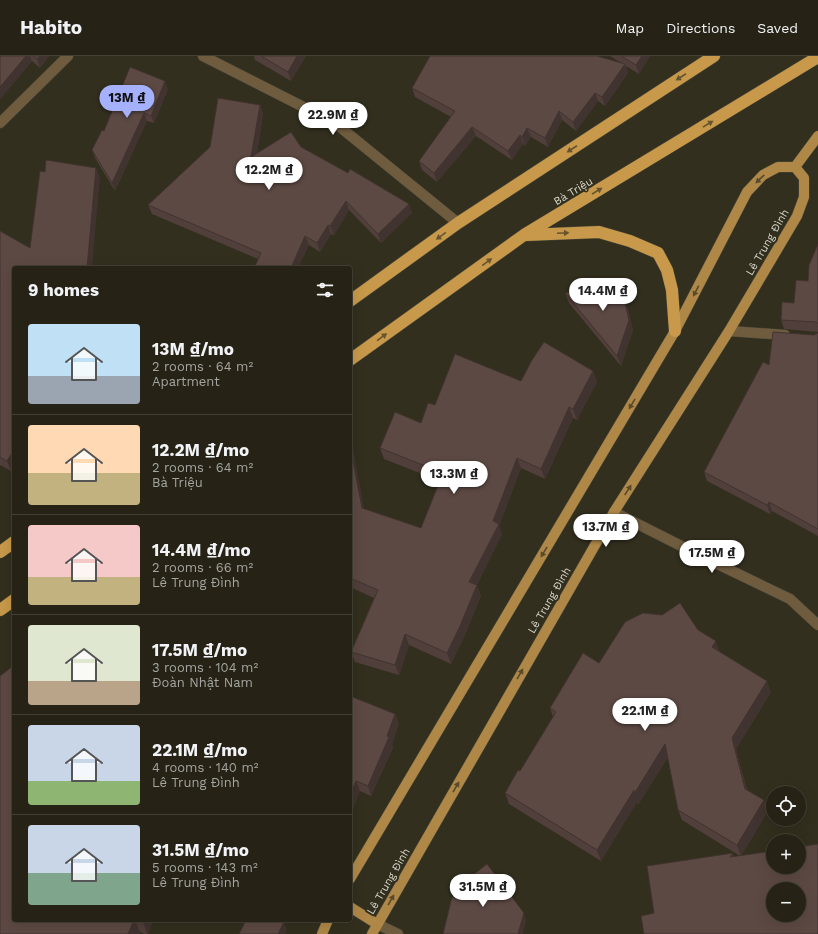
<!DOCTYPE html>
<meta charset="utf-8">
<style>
:root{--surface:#262316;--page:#2e2b1f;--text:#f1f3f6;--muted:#a4a4a1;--line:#424035;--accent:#a5b1fc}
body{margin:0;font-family:"Work Sans",sans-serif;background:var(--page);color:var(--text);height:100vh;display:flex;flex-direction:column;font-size:15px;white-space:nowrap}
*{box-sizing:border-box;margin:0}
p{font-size:13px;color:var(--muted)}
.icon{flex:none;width:22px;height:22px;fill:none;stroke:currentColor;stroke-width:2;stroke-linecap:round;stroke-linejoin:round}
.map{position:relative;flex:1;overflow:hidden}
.side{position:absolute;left:12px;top:210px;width:340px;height:656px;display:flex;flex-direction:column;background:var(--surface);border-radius:4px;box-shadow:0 4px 16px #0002,0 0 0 1px var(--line)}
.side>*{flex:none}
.fabs{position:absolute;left:766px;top:730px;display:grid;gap:8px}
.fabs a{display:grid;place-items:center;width:40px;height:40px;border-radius:50%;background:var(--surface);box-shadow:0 4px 16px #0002,0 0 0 1px var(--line);font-size:20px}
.price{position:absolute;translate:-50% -34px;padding:0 9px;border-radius:14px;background:#fff;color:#222;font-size:13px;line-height:26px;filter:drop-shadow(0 1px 2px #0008)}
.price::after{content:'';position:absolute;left:50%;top:24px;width:12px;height:9px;margin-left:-6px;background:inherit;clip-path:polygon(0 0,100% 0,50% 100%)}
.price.current{background:var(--accent);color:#111}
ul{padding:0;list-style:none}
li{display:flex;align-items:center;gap:12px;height:100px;padding:0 16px}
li+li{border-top:1px solid var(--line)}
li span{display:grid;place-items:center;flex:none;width:112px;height:80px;border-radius:4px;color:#555}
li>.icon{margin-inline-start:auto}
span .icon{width:48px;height:48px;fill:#fffc;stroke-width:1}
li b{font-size:17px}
h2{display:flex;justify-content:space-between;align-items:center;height:48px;padding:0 16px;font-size:17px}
header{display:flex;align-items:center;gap:24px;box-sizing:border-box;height:56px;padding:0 20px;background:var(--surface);border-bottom:1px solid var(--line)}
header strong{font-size:19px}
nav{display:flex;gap:22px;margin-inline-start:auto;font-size:14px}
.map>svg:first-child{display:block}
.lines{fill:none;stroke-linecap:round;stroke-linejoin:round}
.minor-casing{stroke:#4d4a3a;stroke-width:11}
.major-casing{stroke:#4d4a3a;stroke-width:11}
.highway-casing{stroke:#4d4a3a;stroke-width:13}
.minor{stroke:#6f5c3f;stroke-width:10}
.major{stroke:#af8848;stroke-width:10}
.highway{stroke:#c8994a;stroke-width:12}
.wall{fill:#503f3a}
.shaded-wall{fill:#41332f}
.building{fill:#5d4943;stroke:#41332f;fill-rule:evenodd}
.oneway{fill:#66542d}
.oneway2{fill:#584a2b}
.labels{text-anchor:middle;stroke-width:4;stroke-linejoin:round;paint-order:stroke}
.street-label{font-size:11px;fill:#d9d7cc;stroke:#322f1e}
</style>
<header>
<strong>Habito</strong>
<nav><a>Map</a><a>Directions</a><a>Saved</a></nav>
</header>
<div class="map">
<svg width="818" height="878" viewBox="0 0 818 878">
<rect width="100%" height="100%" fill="#322f1e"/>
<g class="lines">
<!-- minor casing -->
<g class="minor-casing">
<path id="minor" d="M203 0 335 67 458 167
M0 67 68 0
M729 275 785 279
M614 456 703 501 790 543 818 569
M377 868 398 878"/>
</g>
<!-- major casing -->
<g class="major-casing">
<path id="major" d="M795 111 818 80
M350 823 675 275 747 136 763 119 778 111H795L804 122V141L797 160 729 275 614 456 372 878
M350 851 377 868
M322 878 328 864"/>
</g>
<!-- highway casing -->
<g class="highway-casing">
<path id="highway" d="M526 179 599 176 630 185 658 197 667 214 672 234 675 275
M350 245 458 167 714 0
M350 304 524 179 818 1
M0 496 14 486
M0 554 14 544"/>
</g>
<!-- minor -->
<use href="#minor" class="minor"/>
<!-- major -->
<use href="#major" class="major"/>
<!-- highway -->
<use href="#highway" class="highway"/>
</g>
<!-- wall -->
<path class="wall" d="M0 0H49L40 12 32 5 0 43Z
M254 0H306L291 25 255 4Z
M610 0H650L639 18 626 10 628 17 605 50 598 45 576 75 562 64 548 91 531 81 525 90 523 88 512 104 476 80 437 126 422 114 419 105 451 61 415 41 412 32 621 7Z
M168 33 154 67 147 65 115 135 95 102 92 94 104 75Z
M260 49 263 58 257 98 301 91 348 117 409 148 412 157 381 187 349 154 334 179 331 178 320 196 309 189 298 212H256L255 210 258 203 152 158 148 149Z
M45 116 100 121 14 212 11 415 0 409V175L30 192Z
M818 188V276L784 273 781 264 794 247 808 225Z
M565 237 624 243 628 253 633 274 621 310 569 247Z
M818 277V480L772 455 770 458 707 425 704 416 769 309Z
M593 315 597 326 577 364 573 362 545 423 521 412 499 470 502 478 477 529 481 540 464 581 451 608 409 589 399 619 355 606 351 596 374 542 350 531V386L353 393 364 453 421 472 440 425 384 403 380 392 421 367 435 349 521 325Z
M720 596 771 636 736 693 747 734 768 755 741 800 654 857 734 801 740 800 682 764 678 754 668 701 638 749 637 746 601 805 509 748 505 737 520 715 553 661 550 652 599 607Z
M350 640 395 658 399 668 392 688 393 692 371 740 360 735 350 760Z
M14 864H153L148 878H145L140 876 139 878H0Z"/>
<!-- shaded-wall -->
<path class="shaded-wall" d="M26 0H30L32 5 0 43V31Z
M40 0H49L40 12 37 3Z
M297 0H306L291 25 288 16Z
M642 0H650L639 18 636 9Z
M625 8 628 17 605 50 602 41Z
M165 25 168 33 154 67 151 60Z
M595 37 598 45 576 75 573 66Z
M260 49 263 58 255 110 251 101Z
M559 55 562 64 548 91 545 82Z
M144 57 147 65 115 135 112 127Z
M472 71 476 80 437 126 434 117Z
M527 72 531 81 525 90 522 81Z
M520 79 523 88 512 104 508 95Z
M96 112 100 121 92 212H87Z
M346 145 349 154 334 179 330 170Z
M409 148 412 157 381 187 378 178Z
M328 169 331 178 320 196 317 187Z
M305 180 309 189 298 212H291Z
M624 243 628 253 633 274 621 310 617 300Z
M593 315 597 326 577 364 573 353Z
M569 351 573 362 545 423 541 413Z
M350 386 353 393 366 463 362 452 350 389Z
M14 394V410L11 415 7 405Z
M517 402 521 412 499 470 502 478 473 537 469 526 493 465Z
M769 446 772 455 770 458 767 449Z
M477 529 481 540 464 581 451 608 447 597Z
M405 578 409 589 399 619 395 609Z
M716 585 720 596 712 591Z
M767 625 771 636 736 693 749 744 745 733 732 682Z
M395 658 399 668 392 688 393 692 371 740 368 730Z
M665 688 669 699 638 749 637 746 601 805 597 794 634 734Z
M356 725 360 735 350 760V740Z
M764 744 768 755 741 800 737 789Z
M733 797 736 807 730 801Z
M524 857 526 865 523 878H518Z
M134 864H135L140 876 139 878H128Z
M143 864H153L148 878H147L143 865Z
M284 866 287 874 285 878H278Z"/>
<!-- building -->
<path class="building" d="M0 0H26L0 31Z
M33 0H40L37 3Z
M261 0H297L288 16Z
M430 0H597L625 8 602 41 595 37 573 66 559 55 545 82 527 72 522 81 520 79 508 95 472 71 434 117 419 105 455 55 412 32Z
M621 0H642L636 9Z
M130 11 165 25 151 60 144 57 112 127 92 94 102 74 104 75Z
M218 42 260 49 251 101 291 76 301 91 348 117 350 113 409 148 378 178 346 145 330 170 328 169 317 187 305 180 291 212H260L255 210 261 197 148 149 210 91Z
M46 104 96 112 87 212H14V394L7 405 0 401V175L30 192 40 115 45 116Z
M818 188V268L816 266 781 264 782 246 794 247 796 224 808 225 809 209Z
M607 227 624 243 629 264 617 300 565 237Z
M773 276 814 279 818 277V473L769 446 767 449 704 416 763 306 769 309Z
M544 286 593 315 573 353 569 351 541 413 517 402 493 465 499 468 469 526 477 529 460 570 447 597 405 578 395 609 351 596 378 534 350 522V389L362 452 421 472 443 417 380 392 395 356 421 367 428 347 435 349 455 298 521 325 532 304Z
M680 547 698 574 716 585 712 591 767 625 732 682 745 733 764 744 737 789 678 754 665 688 634 738V734L597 794 505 737 518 714 520 715 556 656 550 652 583 597 599 607 625 566 643 557 662 559Z
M14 604V864H134L128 878H0V620L13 610Z
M350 640 395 658 387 680 389 681 368 730 356 725 350 740Z
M818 788V878H644L641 860 654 857 647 810 733 797 730 801 773 795V811H799V791ZM773 833H799V859H773Z
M487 808 524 857 518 878H443L452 841 456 842 459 830Z
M246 864H280L284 866 278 878H239Z"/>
<!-- one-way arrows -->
<defs><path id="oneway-solid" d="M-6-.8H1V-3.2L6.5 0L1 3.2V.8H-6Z"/></defs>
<g class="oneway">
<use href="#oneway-solid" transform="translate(681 21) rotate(147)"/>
<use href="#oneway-solid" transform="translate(708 68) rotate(-31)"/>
<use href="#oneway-solid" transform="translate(572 93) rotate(147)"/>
<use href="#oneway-solid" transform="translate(597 135) rotate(-31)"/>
<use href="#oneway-solid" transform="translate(563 177) rotate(-3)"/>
<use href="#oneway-solid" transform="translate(441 180) rotate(144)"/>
<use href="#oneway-solid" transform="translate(487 206) rotate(-36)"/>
<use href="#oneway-solid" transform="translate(382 281) rotate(-36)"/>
</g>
<g class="oneway2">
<use href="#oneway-solid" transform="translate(760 123) rotate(136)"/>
<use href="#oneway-solid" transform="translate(696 235) rotate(117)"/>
<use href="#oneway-solid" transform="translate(632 348) rotate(121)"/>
<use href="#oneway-solid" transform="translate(628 434) rotate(-57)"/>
<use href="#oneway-solid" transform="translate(544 496) rotate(121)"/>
<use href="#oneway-solid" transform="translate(520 618) rotate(-60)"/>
<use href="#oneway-solid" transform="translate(456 731) rotate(-60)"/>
<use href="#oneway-solid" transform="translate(391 844) rotate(-60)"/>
</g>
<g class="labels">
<!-- street labels -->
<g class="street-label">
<text transform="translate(573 135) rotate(-31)" y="4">Bà Triệu</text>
<text transform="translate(767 186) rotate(-60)" y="4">Lê Trung Đình</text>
<text transform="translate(549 544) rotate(-60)" y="4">Lê Trung Đình</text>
<text transform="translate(388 825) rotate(-60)" y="4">Lê Trung Đình</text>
</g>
</g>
</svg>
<div class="fabs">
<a><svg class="icon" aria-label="locate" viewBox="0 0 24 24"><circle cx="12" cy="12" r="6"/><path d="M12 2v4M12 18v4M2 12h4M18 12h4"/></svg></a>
<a>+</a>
<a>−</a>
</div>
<b class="price current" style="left:127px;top:63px">13M ₫</b>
<b class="price" style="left:333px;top:80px">22.9M ₫</b>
<b class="price" style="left:269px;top:135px">12.2M ₫</b>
<b class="price" style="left:603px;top:256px">14.4M ₫</b>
<b class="price" style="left:454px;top:439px">13.3M ₫</b>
<b class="price" style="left:606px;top:492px">13.7M ₫</b>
<b class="price" style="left:712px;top:518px">17.5M ₫</b>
<b class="price" style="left:645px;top:676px">22.1M ₫</b>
<b class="price" style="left:483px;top:852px">31.5M ₫</b>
<section class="side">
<h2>9 homes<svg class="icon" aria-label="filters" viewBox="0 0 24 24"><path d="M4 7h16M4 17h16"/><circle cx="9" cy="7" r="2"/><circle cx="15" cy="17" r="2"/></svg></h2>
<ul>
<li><span style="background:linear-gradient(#bfe0f5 65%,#9aa5b1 0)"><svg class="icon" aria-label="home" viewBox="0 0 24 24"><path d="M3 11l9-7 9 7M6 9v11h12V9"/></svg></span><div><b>13M ₫/mo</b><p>2 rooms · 64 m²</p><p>Apartment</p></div></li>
<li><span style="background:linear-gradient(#ffd9b3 60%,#c2b280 0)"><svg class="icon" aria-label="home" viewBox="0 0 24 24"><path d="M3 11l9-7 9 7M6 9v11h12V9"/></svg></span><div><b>12.2M ₫/mo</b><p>2 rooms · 64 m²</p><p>Bà Triệu</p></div></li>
<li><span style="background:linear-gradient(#f6c9c9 65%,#c2b280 0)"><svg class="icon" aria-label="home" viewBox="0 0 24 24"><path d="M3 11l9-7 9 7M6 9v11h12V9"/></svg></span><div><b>14.4M ₫/mo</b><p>2 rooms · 66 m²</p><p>Lê Trung Đình</p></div></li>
<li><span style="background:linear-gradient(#dfe7d0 70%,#b9a48a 0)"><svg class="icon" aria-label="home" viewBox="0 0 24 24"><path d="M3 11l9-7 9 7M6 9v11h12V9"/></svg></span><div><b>17.5M ₫/mo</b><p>3 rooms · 104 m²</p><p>Đoàn Nhật Nam</p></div></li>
<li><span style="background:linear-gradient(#c9d6e8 70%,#8fb573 0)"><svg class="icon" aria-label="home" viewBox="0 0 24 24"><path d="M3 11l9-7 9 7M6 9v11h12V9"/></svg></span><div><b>22.1M ₫/mo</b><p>4 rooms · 140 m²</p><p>Lê Trung Đình</p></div></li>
<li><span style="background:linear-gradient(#c9d6e8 60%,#7fa58c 0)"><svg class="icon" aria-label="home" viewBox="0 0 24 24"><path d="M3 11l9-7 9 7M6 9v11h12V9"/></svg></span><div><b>31.5M ₫/mo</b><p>5 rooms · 143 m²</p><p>Lê Trung Đình</p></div></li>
</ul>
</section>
</div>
